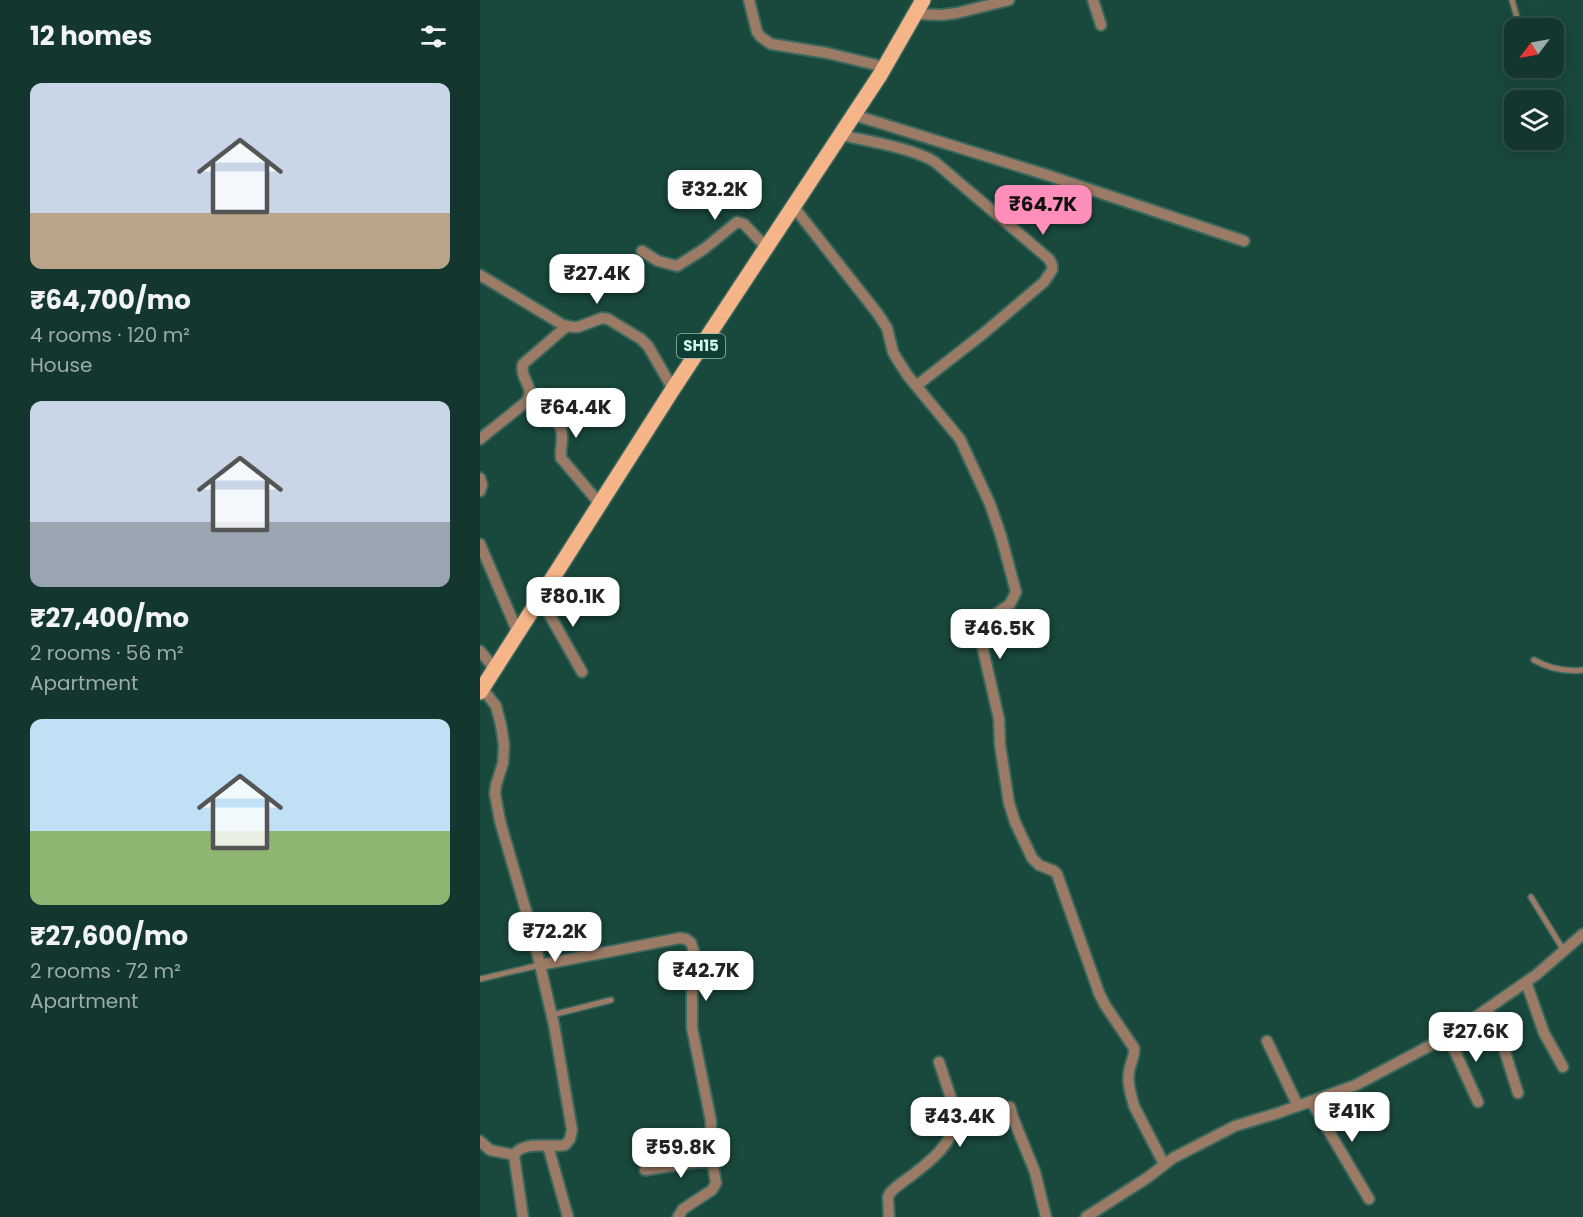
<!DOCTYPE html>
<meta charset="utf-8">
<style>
:root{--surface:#13362e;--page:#20413a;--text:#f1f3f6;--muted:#9dabaa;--line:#32504a;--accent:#ff8eba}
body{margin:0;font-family:Poppins,sans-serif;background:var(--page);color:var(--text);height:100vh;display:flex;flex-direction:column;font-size:22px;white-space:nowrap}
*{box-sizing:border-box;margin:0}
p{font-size:20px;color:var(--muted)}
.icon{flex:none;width:33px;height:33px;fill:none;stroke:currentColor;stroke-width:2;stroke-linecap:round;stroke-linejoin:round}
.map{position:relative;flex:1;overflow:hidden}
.drawer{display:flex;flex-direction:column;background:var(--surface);width:480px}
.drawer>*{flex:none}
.needle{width:39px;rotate:238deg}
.buttons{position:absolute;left:1024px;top:18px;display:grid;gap:12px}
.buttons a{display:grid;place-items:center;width:60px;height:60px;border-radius:12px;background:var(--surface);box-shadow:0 3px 15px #0003,0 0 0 2px var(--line);font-size:30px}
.price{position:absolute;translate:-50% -51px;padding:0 14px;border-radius:12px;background:#fff;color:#222;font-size:20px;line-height:39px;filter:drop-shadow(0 2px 3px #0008)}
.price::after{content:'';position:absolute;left:50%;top:36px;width:18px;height:14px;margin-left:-9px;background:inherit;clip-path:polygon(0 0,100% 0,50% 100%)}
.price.selected{background:var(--accent);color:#111}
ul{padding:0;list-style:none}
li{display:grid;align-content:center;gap:12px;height:318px;padding:0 30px}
li span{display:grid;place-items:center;height:186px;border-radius:12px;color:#555}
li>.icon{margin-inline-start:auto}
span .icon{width:108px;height:108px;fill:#fffc;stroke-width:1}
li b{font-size:26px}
h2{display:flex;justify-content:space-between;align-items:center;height:72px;padding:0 30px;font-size:26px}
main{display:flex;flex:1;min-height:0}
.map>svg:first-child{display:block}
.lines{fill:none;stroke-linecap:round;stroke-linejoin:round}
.lane-casing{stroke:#39675c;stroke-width:8}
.street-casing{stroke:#39675c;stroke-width:14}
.primary-casing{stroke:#39675c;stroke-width:18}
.lane{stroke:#9b7b65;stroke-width:5}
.street{stroke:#9b7b65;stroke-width:10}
.primary{stroke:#f6b588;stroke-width:15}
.labels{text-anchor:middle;stroke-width:4.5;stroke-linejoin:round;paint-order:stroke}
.shield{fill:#0d3d33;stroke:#93beb3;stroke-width:1.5}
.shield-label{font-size:15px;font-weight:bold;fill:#cdf6ea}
</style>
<main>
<section class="drawer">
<h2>12 homes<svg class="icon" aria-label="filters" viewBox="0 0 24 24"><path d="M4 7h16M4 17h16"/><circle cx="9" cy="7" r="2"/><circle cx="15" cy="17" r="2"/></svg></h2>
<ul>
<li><span style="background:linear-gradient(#c9d6e8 70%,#b9a48a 0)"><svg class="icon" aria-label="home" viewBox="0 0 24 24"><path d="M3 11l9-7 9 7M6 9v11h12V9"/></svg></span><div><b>₹64,700/mo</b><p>4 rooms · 120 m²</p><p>House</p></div></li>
<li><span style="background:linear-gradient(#c9d6e8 65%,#9aa5b1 0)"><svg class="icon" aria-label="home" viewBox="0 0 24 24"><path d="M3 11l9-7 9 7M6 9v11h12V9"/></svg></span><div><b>₹27,400/mo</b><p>2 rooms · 56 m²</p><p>Apartment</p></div></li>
<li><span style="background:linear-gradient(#bfe0f5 60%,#8fb573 0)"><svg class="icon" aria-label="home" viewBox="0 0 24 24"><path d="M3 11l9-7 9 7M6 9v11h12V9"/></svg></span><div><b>₹27,600/mo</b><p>2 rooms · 72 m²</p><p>Apartment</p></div></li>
</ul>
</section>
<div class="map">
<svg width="1103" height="1217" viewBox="0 0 1103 1217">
<rect width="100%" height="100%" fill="#19483d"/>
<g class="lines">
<!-- lane casing -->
<g class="lane-casing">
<path id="lane" d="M1032 0 1040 28
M1074 56 1079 69
M1054 660C1070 669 1085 672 1103 670
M1051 897 1084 951
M0 979 60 965
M72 1015 131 1000"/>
</g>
<!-- street casing -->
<g class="street-casing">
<path id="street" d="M269 0 277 32 281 37 291 44 347 53 405 67
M613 0 621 25
M436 14 462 15 477 13 529 0
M374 115 567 175 764 241
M361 135C387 141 433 148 455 162L569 259 572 265V270L564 282 504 333 436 386
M313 206 398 314 407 328 413 352 417 359 428 376 480 439 510 504 521 536 536 592 530 604 506 621 503 626 500 632 504 654 519 719 520 745 529 803 535 822 552 858 559 865 574 871 577 874 619 993 625 1005 654 1048C655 1057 650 1063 649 1072 647 1083 651 1095 654 1106L684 1164
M162 251 178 261 197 266 224 249 257 222 264 224 286 247
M0 275 83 325 92 327H98L122 318 128 319 161 339 168 346 193 389
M50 394C63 405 83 419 82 438 82 445 80 451 81 458L120 504
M0 439 46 402C57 387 39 380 43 364L87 326
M0 478 2 485 0 491
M0 544 38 633
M60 598 102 672
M0 651 15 669
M2 688 16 706 21 725 24 745 23 763 16 785 15 794 20 821 53 935 74 1025 92 1130 90 1139 85 1145C69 1148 44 1140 34 1155L43 1217
M60 965 200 938 206 939 211 943 215 955 212 979V1028L231 1121 230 1149 236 1183 232 1190 203 1209 198 1217
M1046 982 1064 1033 1083 1067
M1007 1010 1019 1033 1038 1093
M968 1036 998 1102
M787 1041 818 1106
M831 1101 889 1199
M530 1107 533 1118 555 1172 566 1217
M0 1141 10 1150 34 1155
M68 1146 88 1217
M165 1170 232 1160
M409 1217 408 1197 410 1193C418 1184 428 1179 436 1172 455 1158 480 1136 475 1110L459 1062
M606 1217 667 1178 693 1158 755 1126 798 1113 876 1085 968 1036 1056 975 1103 934"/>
</g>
<!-- primary casing -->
<g class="primary-casing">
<path id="primary" d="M0 692 193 389 400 75 443 0"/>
</g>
<!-- lane -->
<use href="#lane" class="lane"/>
<!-- street -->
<use href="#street" class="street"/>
<!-- primary -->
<use href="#primary" class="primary"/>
</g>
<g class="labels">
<!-- shield labels -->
<rect class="shield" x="197" y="334" width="48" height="24" rx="4.5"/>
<g class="shield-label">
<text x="221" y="351">SH15</text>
</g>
</g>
</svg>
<div class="buttons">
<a><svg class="needle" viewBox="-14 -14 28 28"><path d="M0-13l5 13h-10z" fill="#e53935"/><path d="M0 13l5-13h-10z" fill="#9dabaa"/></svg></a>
<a><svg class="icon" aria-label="layers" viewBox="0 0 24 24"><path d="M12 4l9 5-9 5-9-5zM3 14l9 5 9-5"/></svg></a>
</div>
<b class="price" style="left:235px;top:221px">₹32.2K</b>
<b class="price selected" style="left:563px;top:236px">₹64.7K</b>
<b class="price" style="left:117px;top:305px">₹27.4K</b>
<b class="price" style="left:96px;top:439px">₹64.4K</b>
<b class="price" style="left:93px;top:628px">₹80.1K</b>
<b class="price" style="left:520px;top:660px">₹46.5K</b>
<b class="price" style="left:75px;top:963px">₹72.2K</b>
<b class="price" style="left:226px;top:1002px">₹42.7K</b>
<b class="price" style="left:996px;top:1063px">₹27.6K</b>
<b class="price" style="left:872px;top:1143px">₹41K</b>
<b class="price" style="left:480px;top:1148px">₹43.4K</b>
<b class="price" style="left:201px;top:1179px">₹59.8K</b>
</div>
</main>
